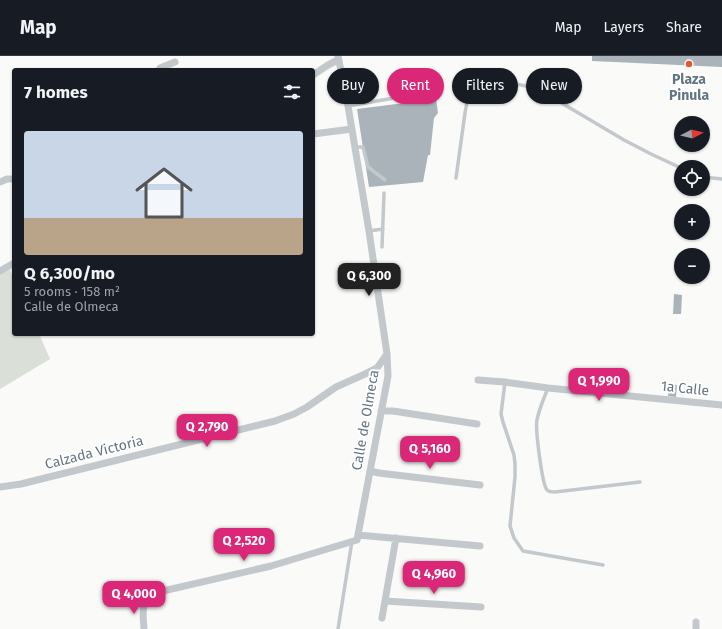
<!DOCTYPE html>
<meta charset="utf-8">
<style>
:root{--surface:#171b24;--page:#20242c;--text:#f1f3f6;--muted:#9ea1a6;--line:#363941;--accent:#db2777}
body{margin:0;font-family:"Fira Sans",sans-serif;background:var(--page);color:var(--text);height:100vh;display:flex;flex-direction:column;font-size:15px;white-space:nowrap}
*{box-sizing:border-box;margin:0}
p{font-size:13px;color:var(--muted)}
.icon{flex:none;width:22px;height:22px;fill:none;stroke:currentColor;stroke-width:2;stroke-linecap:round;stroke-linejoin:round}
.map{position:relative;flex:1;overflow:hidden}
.details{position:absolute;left:12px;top:12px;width:303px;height:268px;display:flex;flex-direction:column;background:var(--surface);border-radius:4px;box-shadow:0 1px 3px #0004}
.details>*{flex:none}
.hud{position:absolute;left:327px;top:12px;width:335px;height:36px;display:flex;gap:8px}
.needle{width:26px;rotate:83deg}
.tools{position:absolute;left:674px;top:60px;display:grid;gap:8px}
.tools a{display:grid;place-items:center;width:36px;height:36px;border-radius:50%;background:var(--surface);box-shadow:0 1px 3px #0004;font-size:20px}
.price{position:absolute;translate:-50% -34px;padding:0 9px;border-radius:8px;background:var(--accent);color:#fff;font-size:13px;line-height:26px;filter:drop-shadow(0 1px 2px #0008)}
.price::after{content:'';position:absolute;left:50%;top:24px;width:12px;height:9px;margin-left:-6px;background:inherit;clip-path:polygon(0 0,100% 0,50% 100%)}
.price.current{background:#222;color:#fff}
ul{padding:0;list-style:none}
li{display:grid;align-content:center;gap:8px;height:212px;padding:0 12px}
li+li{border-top:1px solid var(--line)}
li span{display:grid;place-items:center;height:124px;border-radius:4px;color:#555}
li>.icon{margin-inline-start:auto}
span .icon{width:72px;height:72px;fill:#fffc;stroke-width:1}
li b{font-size:17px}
h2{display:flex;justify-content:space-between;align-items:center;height:48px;padding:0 12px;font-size:17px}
.chip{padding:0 14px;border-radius:18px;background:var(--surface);box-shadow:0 1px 3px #0004;font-size:14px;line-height:36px}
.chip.current{background:var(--accent);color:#fff}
header{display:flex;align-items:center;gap:24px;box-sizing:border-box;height:56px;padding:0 20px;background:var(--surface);border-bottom:1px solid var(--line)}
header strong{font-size:19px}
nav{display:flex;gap:22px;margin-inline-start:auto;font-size:14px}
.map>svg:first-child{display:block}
.green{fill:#dadfd7}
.building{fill:#aab3b9}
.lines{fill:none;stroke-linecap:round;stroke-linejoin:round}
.lane{stroke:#c3c8cc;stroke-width:3.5}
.street{stroke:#c3c8cc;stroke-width:7}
.poi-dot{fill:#e4572e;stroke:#fff;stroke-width:1.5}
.labels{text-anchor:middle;stroke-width:4;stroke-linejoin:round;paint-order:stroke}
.poi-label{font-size:14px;font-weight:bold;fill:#657683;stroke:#fff}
.street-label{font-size:14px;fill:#657683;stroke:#fff}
</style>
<header>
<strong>Map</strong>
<nav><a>Map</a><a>Layers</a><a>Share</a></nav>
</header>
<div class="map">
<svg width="722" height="573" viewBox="0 0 722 573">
<rect width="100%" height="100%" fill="#fafaf8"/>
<!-- green -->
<path class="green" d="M8 210 14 223V278H39L50 303 0 333V215Z"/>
<!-- building -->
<path class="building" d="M592 0H722V11L592 5Z
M436 43 438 57 434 62 430 99H428L423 126 369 131 357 53Z
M674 238 682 239 681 258H673Z
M669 328 677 329 676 341 668 340Z"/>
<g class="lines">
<!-- lane -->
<path class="lane" d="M348 50 400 41C408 35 407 24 408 16
M355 91H363L368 111 385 124
M703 121 722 123
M456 122 465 57 467 46C472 42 477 38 483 35 504 24 522 27 543 36L624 84 651 98 681 112
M369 175 383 173
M382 191 384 137
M505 326 501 358 503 366 514 399 515 408V421L510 470 514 482 523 495 603 509
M548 332C544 342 539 353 537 364 535 372 542 428 547 434 549 436 552 436 555 436L640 426
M338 573 352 485"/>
<!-- street -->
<path class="street" d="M159 14 160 12 175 6
M313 19 328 9 338 4
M313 78 352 73
M0 126 7 123H14
M0 215 14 207
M478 324 505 326 548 332 722 349
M381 355H393L477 368
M370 415 379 417 480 429
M0 431 21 428 275 365 294 358 307 351 336 331 365 318 377 312 387 298
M358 479 480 490
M385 545 481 551
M382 562 396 482
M144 573C143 558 141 551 150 538L271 510 357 484 388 320 387 298 369 175 348 50 338 0
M696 573V566"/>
</g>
<!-- markers -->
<circle class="poi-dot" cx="689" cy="8" r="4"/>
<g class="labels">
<!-- poi labels -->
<g class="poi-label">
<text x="689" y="28">Plaza<tspan x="689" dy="16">Pinula</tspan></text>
</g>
<!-- street labels -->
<g class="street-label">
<text transform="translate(685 332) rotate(6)" y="5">1a Calle</text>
<text transform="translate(365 364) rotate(-80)" y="5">Calle de Olmeca</text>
<text transform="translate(94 396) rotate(-14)" y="5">Calzada Victoria</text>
</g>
</g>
</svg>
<div class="tools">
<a><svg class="needle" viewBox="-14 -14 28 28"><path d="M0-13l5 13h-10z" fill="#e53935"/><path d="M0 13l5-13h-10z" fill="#9ea1a6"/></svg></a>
<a><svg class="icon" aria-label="locate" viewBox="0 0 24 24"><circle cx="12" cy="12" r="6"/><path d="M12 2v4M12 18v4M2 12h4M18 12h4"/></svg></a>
<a>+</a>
<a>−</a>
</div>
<b class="price current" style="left:369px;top:241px">Q 6,300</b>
<b class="price" style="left:599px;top:346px">Q 1,990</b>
<b class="price" style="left:207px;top:392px">Q 2,790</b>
<b class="price" style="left:430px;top:414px">Q 5,160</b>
<b class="price" style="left:244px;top:506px">Q 2,520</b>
<b class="price" style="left:434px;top:539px">Q 4,960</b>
<b class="price" style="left:134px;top:559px">Q 4,000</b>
<div class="hud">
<a class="chip">Buy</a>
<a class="chip current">Rent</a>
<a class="chip">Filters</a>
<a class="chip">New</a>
</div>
<section class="details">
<h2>7 homes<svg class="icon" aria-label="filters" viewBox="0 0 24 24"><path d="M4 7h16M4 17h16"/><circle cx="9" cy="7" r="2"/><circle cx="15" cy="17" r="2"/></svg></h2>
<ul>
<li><span style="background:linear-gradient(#c9d6e8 70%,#b9a48a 0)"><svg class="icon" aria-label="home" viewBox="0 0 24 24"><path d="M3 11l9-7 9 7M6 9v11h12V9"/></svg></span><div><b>Q 6,300/mo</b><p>5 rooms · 158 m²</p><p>Calle de Olmeca</p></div></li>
</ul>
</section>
</div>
